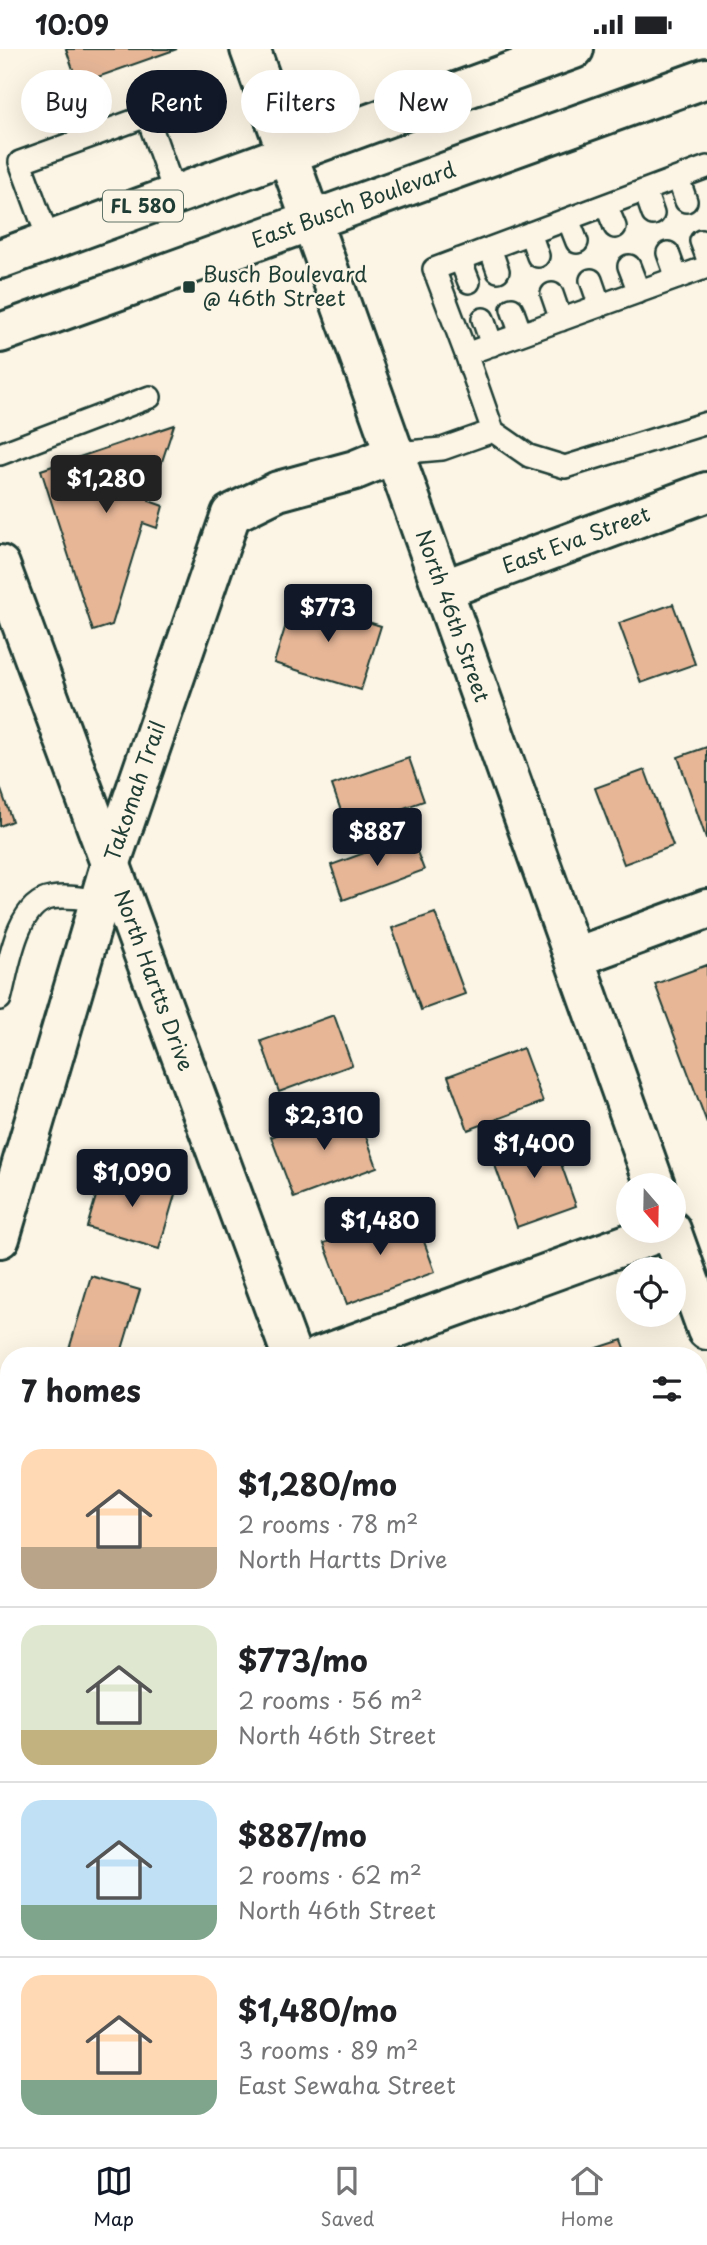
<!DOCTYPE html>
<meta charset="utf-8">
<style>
:root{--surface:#fff;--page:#f6f6f6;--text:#202124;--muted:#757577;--line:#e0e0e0;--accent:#111827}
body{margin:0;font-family:"Playpen Sans",sans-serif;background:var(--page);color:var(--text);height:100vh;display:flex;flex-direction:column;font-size:26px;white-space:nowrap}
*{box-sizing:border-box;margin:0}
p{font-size:23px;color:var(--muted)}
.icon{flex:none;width:38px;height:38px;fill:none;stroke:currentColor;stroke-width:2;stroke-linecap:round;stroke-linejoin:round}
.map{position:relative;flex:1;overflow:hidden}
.sheet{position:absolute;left:0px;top:1298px;width:707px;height:800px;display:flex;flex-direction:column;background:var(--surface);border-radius:28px 28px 0 0;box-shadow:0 7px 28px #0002}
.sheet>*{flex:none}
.hud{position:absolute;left:21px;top:21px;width:665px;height:63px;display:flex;gap:14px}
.needle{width:46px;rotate:160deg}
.tools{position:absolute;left:616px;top:1124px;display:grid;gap:14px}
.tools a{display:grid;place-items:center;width:70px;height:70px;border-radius:50%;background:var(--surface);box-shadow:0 7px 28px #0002;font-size:35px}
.price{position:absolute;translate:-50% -60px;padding:0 16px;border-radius:7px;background:var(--accent);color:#fff;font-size:23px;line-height:46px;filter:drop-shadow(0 2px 4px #0008)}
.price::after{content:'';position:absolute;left:50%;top:42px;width:21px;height:16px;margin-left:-10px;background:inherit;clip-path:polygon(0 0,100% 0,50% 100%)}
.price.selected{background:#222;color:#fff}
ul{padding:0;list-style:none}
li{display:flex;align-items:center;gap:21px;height:175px;padding:0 21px}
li+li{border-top:2px solid var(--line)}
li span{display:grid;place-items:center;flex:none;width:196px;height:140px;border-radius:21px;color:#555}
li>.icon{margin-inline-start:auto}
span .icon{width:84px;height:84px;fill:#fffc;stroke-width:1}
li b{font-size:30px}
h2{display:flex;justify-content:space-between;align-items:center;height:84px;padding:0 21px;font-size:30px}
.pill{padding:0 24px;border-radius:32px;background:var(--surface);box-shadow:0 7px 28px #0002;font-size:24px;line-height:63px}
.pill.selected{background:var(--accent);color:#fff}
.status{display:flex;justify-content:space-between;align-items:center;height:49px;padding:0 35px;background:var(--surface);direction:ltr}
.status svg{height:19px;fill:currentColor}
.menu{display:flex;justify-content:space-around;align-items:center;height:98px;border-top:2px solid var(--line);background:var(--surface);font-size:19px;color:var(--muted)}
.menu a{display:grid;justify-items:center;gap:4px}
.menu .selected{color:var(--accent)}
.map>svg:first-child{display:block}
.building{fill:#e6b697;stroke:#1f3d34;stroke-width:2}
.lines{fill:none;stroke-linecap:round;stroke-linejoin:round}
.service-casing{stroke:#1f3d34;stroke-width:26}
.minor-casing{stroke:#1f3d34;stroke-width:44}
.tertiary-casing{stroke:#1f3d34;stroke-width:44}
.primary-casing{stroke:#1f3d34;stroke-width:44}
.service{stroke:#fcf5e5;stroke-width:21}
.minor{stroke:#fcf5e5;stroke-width:38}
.tertiary{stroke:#fcf5e5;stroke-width:38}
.primary{stroke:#fcf5e5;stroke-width:38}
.poi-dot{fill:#1f3d34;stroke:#fcf5e5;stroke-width:2.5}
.labels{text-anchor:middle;stroke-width:5;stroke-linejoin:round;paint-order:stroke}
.shield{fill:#fcf5e5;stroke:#617469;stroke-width:2}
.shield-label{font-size:19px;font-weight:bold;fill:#1f3d34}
.street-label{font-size:21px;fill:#1f3d34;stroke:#fcf5e5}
.poi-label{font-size:21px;fill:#1f3d34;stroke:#fcf5e5;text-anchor:start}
</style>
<div class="status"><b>10:09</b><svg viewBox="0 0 49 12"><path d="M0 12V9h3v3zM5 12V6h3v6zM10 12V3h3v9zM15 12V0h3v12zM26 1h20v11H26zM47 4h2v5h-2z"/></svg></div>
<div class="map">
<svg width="707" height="2098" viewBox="0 0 707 2098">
<rect width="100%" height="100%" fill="#fcf5e5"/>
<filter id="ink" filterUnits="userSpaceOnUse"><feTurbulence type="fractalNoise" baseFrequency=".0143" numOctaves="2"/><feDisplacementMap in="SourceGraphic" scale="14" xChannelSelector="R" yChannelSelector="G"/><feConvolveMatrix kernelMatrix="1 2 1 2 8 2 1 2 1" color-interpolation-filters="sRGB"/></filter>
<g filter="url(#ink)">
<!-- building -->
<path class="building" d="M66 0H177L78 35Z
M174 376 149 452 163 457 157 479 143 474 112 576 93 582 41 421Z
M294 550 381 577 361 641 274 614Z
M673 555 695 615 641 634 619 574Z
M707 698V789H706L678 708Z
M409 709 424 752 347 779 332 736Z
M645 721 673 797 624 815 595 739Z
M0 738 12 772 0 777Z
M411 787 424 821 343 851 331 816Z
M435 864 465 945 421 961 392 879Z
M707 916V1074L655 935Z
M334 966 352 1016 279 1043 261 992Z
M523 999 543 1053 468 1081 448 1027Z
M355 1057 377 1118 294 1149 271 1088Z
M550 1084 576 1157 517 1178 491 1105Z
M104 1120 176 1142 159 1200 87 1178Z
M413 1162 435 1223 347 1255 324 1194Z
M91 1227 140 1241 120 1307H67Z
M622 1291 628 1307H573Z
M698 1503 707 1527V1540L698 1544Z
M707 1579V1634L698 1637V1582Z
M707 1701V1779L698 1783V1704Z
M698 2020 707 2043V2077L698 2080Z
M9 2023V2090H64L40 2098H0V2026Z
M232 2090H328L304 2098H235Z
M651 2090H674L654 2097Z"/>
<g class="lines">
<!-- service casing -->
<g class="service-casing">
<path id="service" d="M707 118 434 220 466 305 707 218
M678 129 686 152
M645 142 653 165
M606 156 615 178
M568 170 577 193
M530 184 538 207
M49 192 20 113 147 67 175 145
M701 192 707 208
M490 199 498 222
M668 204 677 229
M460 210 469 233
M629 217 639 243
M591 231 600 257
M552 245 561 271
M512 260 521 285
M483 270 492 296
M493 382 529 407 565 418 707 374
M396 404 442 400 493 382 466 305
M0 405 150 348
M0 950C8 921 16 854 51 849 67 846 84 850 100 852"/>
</g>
<!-- minor casing -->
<g class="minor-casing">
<g id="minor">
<path id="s1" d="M0 516 292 1307"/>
<path id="s2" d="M445 540 707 443"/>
<path d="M576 908 707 860"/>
<path id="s3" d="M0 1189 110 816 231 465 278 442 355 421 396 404"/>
<path d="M320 1307 666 1181"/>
<path d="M0 1430 9 1426"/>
<path d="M0 1679 9 1704"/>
<path d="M148 2090 151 2098"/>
</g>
</g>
<!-- tertiary casing -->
<g class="tertiary-casing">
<g id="tertiary">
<path id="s4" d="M250 0 655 1136"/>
<path d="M671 1181 707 1281"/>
</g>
</g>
<!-- primary casing -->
<g class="primary-casing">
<g id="primary">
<path d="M0 210 574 0"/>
<path id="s5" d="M0 284 707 29"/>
</g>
</g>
<!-- service -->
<use href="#service" class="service"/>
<!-- minor -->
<use href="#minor" class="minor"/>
<!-- tertiary -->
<use href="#tertiary" class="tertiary"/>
<!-- primary -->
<use href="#primary" class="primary"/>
</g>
</g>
<!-- markers -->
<rect class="poi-dot" x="182" y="231" width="14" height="14" rx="3.5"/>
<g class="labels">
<!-- shield labels -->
<rect class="shield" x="103" y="141.5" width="80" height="31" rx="5"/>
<g class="shield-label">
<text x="143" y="164">FL 580</text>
</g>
<!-- street labels -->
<g class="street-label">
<text dy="7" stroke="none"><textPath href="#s5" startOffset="376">East Busch Boulevard</textPath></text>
<text dy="7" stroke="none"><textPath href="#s2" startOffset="140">East Eva Street</textPath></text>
<text dy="7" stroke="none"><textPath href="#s4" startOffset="602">North 46th Street</textPath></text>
<text dy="7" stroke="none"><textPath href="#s3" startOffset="467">Takomah Trail</textPath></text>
<text dy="7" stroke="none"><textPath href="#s1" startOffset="443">North Hartts Drive</textPath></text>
</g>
<!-- poi labels -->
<g class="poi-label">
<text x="203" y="233">Busch Boulevard<tspan x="203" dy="24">@ 46th Street</tspan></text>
</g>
</g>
</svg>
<div class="tools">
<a><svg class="needle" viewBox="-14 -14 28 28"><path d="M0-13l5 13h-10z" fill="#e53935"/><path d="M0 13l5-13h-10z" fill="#757577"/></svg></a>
<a><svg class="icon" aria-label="locate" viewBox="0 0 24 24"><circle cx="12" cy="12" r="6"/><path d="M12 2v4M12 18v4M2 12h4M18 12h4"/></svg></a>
</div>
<b class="price selected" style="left:106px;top:466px">$1,280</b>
<b class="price" style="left:328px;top:595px">$773</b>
<b class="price" style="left:377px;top:819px">$887</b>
<b class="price" style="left:324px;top:1103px">$2,310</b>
<b class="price" style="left:534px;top:1131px">$1,400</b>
<b class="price" style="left:132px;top:1160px">$1,090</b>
<b class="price" style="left:380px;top:1208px">$1,480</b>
<div class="hud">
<a class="pill">Buy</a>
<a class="pill selected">Rent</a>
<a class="pill">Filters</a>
<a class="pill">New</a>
</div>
<section class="sheet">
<h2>7 homes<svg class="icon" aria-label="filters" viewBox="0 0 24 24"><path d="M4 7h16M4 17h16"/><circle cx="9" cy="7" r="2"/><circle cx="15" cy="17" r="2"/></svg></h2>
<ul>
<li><span style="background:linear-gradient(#ffd9b3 70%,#b9a48a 0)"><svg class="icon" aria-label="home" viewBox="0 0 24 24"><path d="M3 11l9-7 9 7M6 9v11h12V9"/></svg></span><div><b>$1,280/mo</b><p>2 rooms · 78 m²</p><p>North Hartts Drive</p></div></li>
<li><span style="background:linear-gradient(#dfe7d0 75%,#c2b280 0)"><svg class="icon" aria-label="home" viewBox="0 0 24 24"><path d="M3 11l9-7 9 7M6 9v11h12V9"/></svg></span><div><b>$773/mo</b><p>2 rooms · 56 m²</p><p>North 46th Street</p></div></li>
<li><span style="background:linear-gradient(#bfe0f5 75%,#7fa58c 0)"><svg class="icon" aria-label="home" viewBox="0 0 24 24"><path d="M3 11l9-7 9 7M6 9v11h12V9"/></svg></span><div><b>$887/mo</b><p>2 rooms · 62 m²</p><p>North 46th Street</p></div></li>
<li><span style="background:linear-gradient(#ffd9b3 75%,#7fa58c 0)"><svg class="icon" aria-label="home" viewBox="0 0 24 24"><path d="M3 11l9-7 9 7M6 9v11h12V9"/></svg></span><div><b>$1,480/mo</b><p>3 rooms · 89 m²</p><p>East Sewaha Street</p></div></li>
</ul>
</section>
</div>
<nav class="menu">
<a class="selected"><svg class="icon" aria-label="map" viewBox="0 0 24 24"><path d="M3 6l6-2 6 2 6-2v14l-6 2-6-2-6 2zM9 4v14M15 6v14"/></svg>Map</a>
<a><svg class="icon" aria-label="saved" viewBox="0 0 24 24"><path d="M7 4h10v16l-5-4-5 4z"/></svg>Saved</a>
<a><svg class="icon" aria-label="home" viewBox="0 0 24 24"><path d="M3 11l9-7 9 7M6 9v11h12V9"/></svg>Home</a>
</nav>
